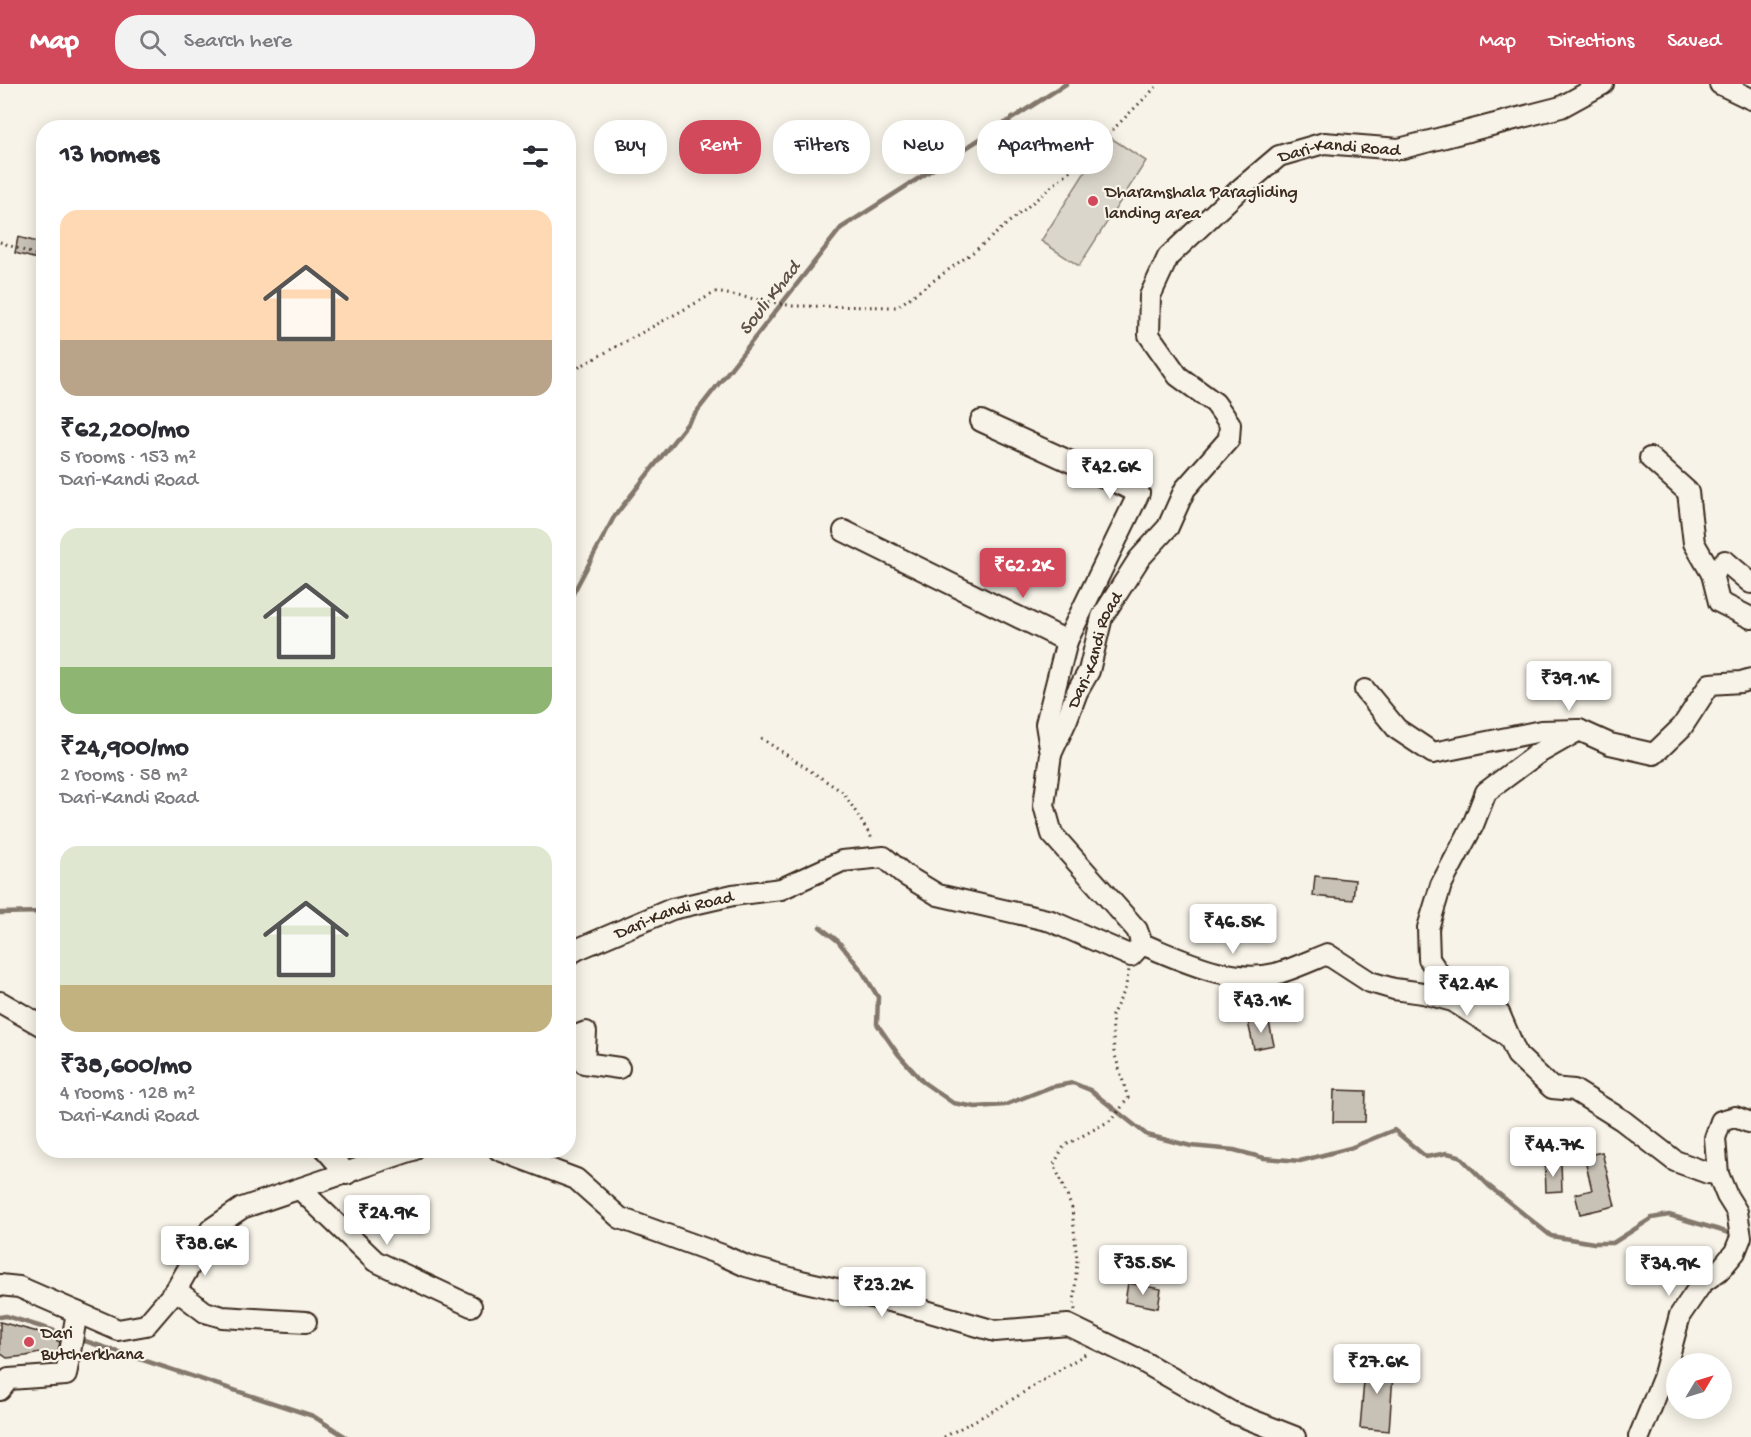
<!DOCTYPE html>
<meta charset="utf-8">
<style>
:root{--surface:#fff;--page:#f2f2f3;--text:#2b2b33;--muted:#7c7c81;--accent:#d1495b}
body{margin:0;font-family:"Gochi Hand",sans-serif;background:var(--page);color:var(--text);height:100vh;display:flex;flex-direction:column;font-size:22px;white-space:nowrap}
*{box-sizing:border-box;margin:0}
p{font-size:20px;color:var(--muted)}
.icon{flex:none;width:33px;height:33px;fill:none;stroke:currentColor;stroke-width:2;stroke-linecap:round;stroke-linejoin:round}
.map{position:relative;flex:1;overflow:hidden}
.panel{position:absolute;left:36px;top:36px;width:540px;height:1038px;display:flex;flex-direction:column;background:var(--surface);border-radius:24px;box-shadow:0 3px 15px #0003}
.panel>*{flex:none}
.hud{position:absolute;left:594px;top:36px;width:570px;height:54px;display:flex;gap:12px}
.needle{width:39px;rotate:52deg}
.fabs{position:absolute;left:1666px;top:1269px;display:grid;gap:12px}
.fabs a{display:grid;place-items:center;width:66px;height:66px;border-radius:50%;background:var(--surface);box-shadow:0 3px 15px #0003;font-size:30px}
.price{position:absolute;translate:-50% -51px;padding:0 14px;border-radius:6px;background:#fff;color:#222;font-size:20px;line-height:39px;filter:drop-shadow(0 2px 3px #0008)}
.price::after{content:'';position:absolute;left:50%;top:36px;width:18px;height:14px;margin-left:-9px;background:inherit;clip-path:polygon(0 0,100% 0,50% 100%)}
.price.selected{background:var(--accent);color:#fff}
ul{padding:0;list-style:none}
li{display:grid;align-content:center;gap:12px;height:318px;padding:0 24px}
li span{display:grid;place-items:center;height:186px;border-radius:18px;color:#555}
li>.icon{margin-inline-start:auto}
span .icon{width:108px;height:108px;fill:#fffc;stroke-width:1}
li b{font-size:26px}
h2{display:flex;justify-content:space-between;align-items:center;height:72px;padding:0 24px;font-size:26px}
.tag{padding:0 21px;border-radius:24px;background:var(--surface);box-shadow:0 3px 15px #0003;font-size:21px;line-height:54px}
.tag.selected{background:var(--accent);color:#fff}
header{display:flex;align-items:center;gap:36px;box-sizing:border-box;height:84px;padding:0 30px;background:var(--accent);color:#fff}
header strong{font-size:28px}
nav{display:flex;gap:33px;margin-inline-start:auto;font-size:21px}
.search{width:420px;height:54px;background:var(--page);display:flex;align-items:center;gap:15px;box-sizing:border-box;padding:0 21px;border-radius:24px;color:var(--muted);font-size:22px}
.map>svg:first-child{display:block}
.green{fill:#dbd6cb;stroke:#8b8074;stroke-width:1.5}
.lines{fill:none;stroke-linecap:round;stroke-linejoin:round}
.stream{stroke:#84786c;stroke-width:4.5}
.building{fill:#c8c1b6;stroke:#3b2a1e;stroke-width:1.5}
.minor-casing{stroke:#3b2a1e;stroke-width:24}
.path{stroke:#3b2a1e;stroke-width:3;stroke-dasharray:1.5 4.5;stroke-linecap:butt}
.minor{stroke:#f7f3e8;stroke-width:20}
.poi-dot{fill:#d1495b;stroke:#f7f3e8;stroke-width:2}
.labels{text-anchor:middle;stroke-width:4.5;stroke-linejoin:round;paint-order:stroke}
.street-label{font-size:18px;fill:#3b2a1e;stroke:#f7f3e8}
.poi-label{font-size:18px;fill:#3b2a1e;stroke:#f7f3e8;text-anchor:start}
.water-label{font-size:20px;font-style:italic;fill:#5f5145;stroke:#f7f3e8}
</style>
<header>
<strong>Map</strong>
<div class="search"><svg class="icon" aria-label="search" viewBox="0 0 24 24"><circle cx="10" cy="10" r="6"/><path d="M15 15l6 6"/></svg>Search here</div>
<nav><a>Map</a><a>Directions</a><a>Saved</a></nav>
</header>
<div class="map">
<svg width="1751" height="1353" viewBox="0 0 1751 1353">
<rect width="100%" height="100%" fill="#f7f3e8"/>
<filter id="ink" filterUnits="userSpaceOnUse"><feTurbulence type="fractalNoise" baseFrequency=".0167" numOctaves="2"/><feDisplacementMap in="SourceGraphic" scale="12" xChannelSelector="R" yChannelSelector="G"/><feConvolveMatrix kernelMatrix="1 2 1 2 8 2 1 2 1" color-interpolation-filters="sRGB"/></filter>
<g filter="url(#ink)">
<!-- green -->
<path class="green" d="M1108 52 1146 77 1079 182 1041 157Z"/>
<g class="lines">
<!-- stream -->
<path class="stream" d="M568 519 614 433 841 144 1066 0
M0 829 44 828
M820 843 838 857 862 887 878 913 877 940 898 970 923 998 953 1019 976 1023 1005 1021 1051 1003 1073 999 1090 1006 1147 1051 1191 1062 1234 1066 1264 1074 1300 1077 1350 1064 1394 1046 1426 1073 1447 1069 1459 1072 1489 1102 1551 1152 1594 1159H1613L1652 1134 1669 1131 1736 1151
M0 1233 6 1232 68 1251
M76 1254 313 1332 346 1353"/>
</g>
<!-- building -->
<path class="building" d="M18 153 41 159 37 175 15 169Z
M1315 792 1355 796 1353 816 1313 812Z
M1268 934 1274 961 1254 965 1248 938Z
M1334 1006 1366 1007 1365 1038H1333Z
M1602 1068 1615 1122 1580 1130 1575 1110 1592 1106 1584 1072Z
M1561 1079 1562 1107 1546 1108 1545 1080Z
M1128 1199 1161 1205 1158 1224 1125 1218Z
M0 1238 38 1248 60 1258 57 1273H48L39 1269 26 1272 7 1274 0 1269Z
M1366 1274 1394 1277 1389 1347 1360 1344Z"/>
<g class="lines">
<!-- minor casing -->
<g class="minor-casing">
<g id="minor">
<path d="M1720 0 1751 15"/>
<path d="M981 337 1139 409 1067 557"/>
<path d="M1650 374 1688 408 1694 459 1712 490"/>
<path d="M844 447 1067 557 1046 640 1051 670"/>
<path d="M1751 499 1725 477 1712 490 1719 518 1751 534"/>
<path d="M1365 606 1397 645 1433 669 1541 647 1579 646 1610 660 1654 670 1682 643 1710 600 1741 598 1751 595"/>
<path d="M1579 646 1537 670 1486 708 1473 741 1441 801 1428 844 1429 875 1446 900 1499 929 1517 971 1552 1004 1574 1006 1622 1036 1675 1077 1708 1089 1718 1090 1715 1054 1721 1037 1735 1033 1751 1039"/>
<path d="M1142 860C1182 876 1231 901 1275 890 1293 885 1310 877 1327 870L1370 898 1394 905 1423 909 1453 917 1509 953"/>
<path id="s1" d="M568 871 578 865 672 825 733 811 781 805 842 777 884 773 905 791 938 811 1051 837 1131 872 1142 860 1137 846 1052 750 1044 721 1051 670 1067 635 1077 608 1089 587 1102 533 1139 475 1168 443 1185 405 1229 355 1230 340 1215 319 1178 292 1149 251 1150 212 1168 173 1239 106 1279 72 1324 59 1399 65 1561 23 1603 0"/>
<path d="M0 918 44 943"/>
<path d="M568 955 586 948 584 979 619 984"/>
<path d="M326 1066 347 1090"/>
<path d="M499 1066 576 1095 620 1134 722 1171 746 1182 801 1197 902 1220 995 1247 1068 1241 1140 1276 1231 1328 1295 1353"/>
<path d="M300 1105 375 1177 471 1222"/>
<path d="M0 1201 19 1203 118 1246 146 1241 176 1206 211 1145 242 1124 413 1066"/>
<path d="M176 1206 205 1228 222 1233 306 1238"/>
<path d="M0 1306 9 1295 66 1291 77 1228"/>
<path d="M1639 1353 1663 1294 1680 1231 1702 1199 1720 1186 1735 1168 1741 1153 1737 1128 1727 1112 1718 1090"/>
</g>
</g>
<!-- path -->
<path class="path" d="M0 158 44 174
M568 289 716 208 793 222 897 223 976 166 1076 82 1159 0
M761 654 844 709 873 756
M1075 1226 1074 1221 1077 1176 1072 1124 1054 1080 1064 1062 1113 1035 1128 1014 1114 968 1112 931 1125 906 1129 886
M944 1353 1000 1323 1087 1269"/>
<!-- minor -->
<use href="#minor" class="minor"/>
</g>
</g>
<!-- markers -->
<g class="poi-dot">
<circle cx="1093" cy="117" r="6"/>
<circle cx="29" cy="1258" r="6"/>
</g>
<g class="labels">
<!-- street labels -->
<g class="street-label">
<text dy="6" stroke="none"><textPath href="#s1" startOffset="1642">Dari-Kandi Road</textPath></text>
<text dy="6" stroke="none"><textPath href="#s1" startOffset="958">Dari-Kandi Road</textPath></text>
<text dy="6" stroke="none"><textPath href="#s1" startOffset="114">Dari-Kandi Road</textPath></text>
</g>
<!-- poi labels -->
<g class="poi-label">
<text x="1105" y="113">Dharamshala Paragliding<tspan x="1105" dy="21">landing area</tspan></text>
<text x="41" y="1254">Dari<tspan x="41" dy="21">Butcherkhana</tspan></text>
</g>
<!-- water labels -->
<g class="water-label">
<text transform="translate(768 213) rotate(-52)" y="7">Souli Khad</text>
</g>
</g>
</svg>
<div class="fabs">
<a><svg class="needle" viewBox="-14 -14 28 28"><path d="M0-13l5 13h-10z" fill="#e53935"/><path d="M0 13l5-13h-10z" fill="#7c7c81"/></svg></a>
</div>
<b class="price" style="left:1110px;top:416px">₹42.6K</b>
<b class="price selected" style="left:1023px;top:515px">₹62.2K</b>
<b class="price" style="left:1569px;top:628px">₹39.1K</b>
<b class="price" style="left:1233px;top:871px">₹46.5K</b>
<b class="price" style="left:1467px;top:933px">₹42.4K</b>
<b class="price" style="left:1261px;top:950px">₹43.1K</b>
<b class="price" style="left:1553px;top:1094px">₹44.7K</b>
<b class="price" style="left:387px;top:1162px">₹24.9K</b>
<b class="price" style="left:205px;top:1193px">₹38.6K</b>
<b class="price" style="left:1143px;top:1212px">₹35.5K</b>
<b class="price" style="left:1669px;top:1213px">₹34.9K</b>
<b class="price" style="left:882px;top:1234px">₹23.2K</b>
<b class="price" style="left:1377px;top:1311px">₹27.6K</b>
<div class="hud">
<a class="tag">Buy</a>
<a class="tag selected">Rent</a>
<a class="tag">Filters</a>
<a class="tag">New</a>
<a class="tag">Apartment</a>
</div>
<section class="panel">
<h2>13 homes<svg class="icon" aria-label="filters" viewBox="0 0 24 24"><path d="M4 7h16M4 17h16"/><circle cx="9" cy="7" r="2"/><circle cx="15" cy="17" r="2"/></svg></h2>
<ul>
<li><span style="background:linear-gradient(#ffd9b3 70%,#b9a48a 0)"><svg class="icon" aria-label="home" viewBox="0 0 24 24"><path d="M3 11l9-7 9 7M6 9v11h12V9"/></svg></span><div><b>₹62,200/mo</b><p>5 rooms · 153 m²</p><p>Dari-Kandi Road</p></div></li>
<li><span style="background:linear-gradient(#dfe7d0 75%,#8fb573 0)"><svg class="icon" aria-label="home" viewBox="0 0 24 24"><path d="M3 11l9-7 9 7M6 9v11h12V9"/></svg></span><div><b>₹24,900/mo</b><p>2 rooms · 58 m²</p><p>Dari-Kandi Road</p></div></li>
<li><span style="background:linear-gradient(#dfe7d0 75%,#c2b280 0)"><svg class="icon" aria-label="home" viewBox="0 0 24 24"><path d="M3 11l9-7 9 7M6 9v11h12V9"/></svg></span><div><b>₹38,600/mo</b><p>4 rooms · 128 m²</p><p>Dari-Kandi Road</p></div></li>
</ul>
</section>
</div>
